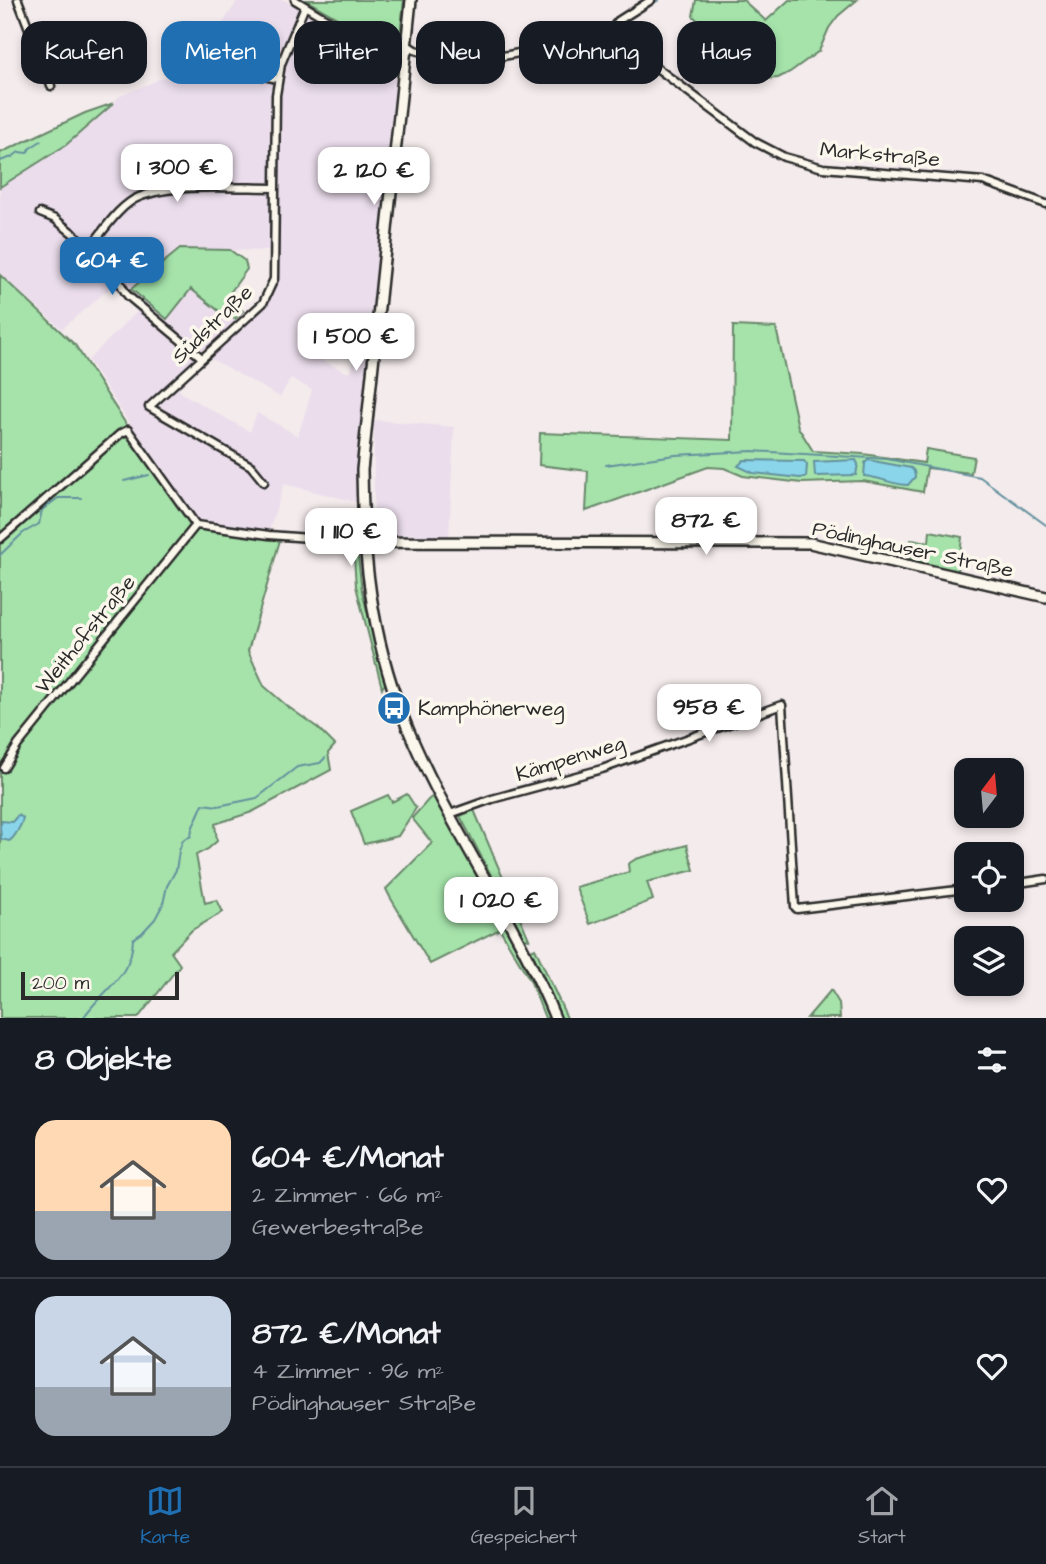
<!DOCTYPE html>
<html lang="de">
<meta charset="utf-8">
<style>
:root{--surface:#171b24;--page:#242831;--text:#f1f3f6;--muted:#9ea1a6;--line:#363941;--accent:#1f6fb2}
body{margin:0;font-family:"Architects Daughter",sans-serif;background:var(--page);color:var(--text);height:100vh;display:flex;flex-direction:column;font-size:26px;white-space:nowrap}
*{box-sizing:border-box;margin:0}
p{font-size:23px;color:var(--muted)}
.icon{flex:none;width:38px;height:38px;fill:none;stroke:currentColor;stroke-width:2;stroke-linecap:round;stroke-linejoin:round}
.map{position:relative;height:1018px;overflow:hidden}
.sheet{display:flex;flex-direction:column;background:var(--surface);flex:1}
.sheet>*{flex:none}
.guide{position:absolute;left:21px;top:21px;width:1004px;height:63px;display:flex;gap:14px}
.needle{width:46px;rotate:16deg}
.fabs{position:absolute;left:954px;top:758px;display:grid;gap:14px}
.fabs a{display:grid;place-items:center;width:70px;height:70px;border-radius:14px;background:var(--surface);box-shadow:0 4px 10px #0003;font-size:35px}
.scale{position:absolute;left:21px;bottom:18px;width:158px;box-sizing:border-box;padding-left:7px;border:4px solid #2b2b2b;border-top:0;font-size:19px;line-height:24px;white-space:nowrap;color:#2b2b2b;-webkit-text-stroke:5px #fbf7ec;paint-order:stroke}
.price{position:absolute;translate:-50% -60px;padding:0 16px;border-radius:14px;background:#fff;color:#222;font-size:23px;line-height:46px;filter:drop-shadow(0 2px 4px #0008)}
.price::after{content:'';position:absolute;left:50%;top:42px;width:21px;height:16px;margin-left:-10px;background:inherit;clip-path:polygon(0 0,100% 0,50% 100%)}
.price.selected{background:var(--accent);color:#fff}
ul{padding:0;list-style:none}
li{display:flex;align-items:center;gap:21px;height:175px;padding:0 35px}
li+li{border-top:2px solid var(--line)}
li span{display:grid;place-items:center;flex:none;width:196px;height:140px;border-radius:21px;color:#555}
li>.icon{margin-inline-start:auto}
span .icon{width:84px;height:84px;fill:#fffc;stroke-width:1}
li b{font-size:30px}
h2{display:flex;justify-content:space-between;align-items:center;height:84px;padding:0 35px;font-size:30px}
.chip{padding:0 24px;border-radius:21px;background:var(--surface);box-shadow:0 4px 10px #0003;font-size:24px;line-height:63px}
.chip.selected{background:var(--accent);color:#fff}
.tabs{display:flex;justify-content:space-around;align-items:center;height:98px;border-top:2px solid var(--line);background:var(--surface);font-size:19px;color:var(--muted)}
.tabs a{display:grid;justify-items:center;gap:4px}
.tabs .selected{color:var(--accent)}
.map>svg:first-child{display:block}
.built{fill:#ebddec;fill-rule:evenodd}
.green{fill:#a5e3aa;stroke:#68876a;stroke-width:2}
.water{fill:#8ad5ea;stroke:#64919e;stroke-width:2}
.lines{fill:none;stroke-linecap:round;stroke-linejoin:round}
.stream{stroke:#64919e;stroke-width:2}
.street-casing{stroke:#2b2b2b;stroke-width:11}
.secondary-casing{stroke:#2b2b2b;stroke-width:14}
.street{stroke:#fbf7ec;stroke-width:6}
.secondary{stroke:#fbf7ec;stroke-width:9}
.labels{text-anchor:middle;stroke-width:7;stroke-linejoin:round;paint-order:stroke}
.street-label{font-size:21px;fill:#2b2b2b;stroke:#fbf7ec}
.poi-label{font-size:21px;fill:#2b2b2b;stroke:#fbf7ec;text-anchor:start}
</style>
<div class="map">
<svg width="1046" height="1018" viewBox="0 0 1046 1018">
<rect width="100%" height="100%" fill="#f4ebec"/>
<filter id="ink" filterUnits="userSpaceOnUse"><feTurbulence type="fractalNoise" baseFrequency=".0143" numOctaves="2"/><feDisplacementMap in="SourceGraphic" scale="14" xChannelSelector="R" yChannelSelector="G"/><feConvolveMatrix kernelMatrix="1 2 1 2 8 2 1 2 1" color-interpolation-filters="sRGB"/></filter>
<g filter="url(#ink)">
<!-- built -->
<path class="built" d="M238 0H284L309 15H313L382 50 397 62 360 434 356 502 284 484 268 534 208 527 193 520 88 360 140 309 112 286 62 329 0 274V187L50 155 114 103 118 97 181 70 213 44 211 41ZM180 249 277 251 275 284 272 294 245 325 224 315 190 288ZM316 315 356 319 348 340 354 349 352 370 348 373 301 350 304 324 310 322ZM208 357 280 397 291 378 312 390 298 436 257 413 250 432 183 394 176 386Z
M374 420 454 427 449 536 382 534 374 529Z"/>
<!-- green -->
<path class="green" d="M306 0H404L400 36 389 41 365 34Z
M696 0H743L766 21 789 0H857L838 16 829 28 819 51 790 72 778 78 728 81 722 45 713 43 711 33 693 16Z
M114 103 66 145 0 187V153L85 113Z
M180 249 230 250 245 261 247 269 227 297 243 311 235 319 224 315 191 289 167 319 131 289Z
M0 275 75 345 186 517 208 530 280 540 248 651 264 686 287 706 318 728 335 745 328 753 331 770 252 812 215 824 217 841 208 849 196 855 205 903 217 900 223 912 192 930 171 952 180 965 138 1018H0Z
M733 326 776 328 798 427 813 451 863 454 924 463 926 449 974 457 971 473 927 468 923 492 863 481 802 483 743 476 724 468 708 467 586 511 588 471 539 465 540 433 732 440Z
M930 531 962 537 958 572 910 562 911 540 929 542Z
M353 544 357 549 362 591 385 684 382 688 356 586Z
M407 794 416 808 398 836 364 844 351 811 388 795 392 802Z
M435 795 492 897 550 1018H545L530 980 500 929 430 964 390 897 386 889 432 843 412 818 429 799Z
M474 810 529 939 524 938 460 816Z
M687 845 694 870 647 882 653 900 590 924 576 887 629 872 628 864 636 859Z
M535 948 567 1018H561L531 950Z
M831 990 839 1003 840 1018H807Z"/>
<!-- water -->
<path class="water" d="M744 460 804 461 807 465 806 477 800 478 753 473 738 466Z
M856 460 858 464 856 475 815 476 814 462Z
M868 460 911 468 914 471 915 477 908 485C893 485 880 477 864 476L865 463Z
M18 815 23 818C22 824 14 839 9 841L1 839 0 826 2 821 12 822Z"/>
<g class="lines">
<!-- stream -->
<path class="stream" d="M651 4 659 0
M618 26 625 20
M0 161 12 157 19 152 27 153 30 148 41 141
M606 465 675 455 752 451 887 459 980 477 1046 525
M124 481 149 475
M0 555 23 533 39 524 42 510 58 498H81
M83 1018C103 989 132 977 133 939L142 933 155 919 163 904 167 886 176 870 179 851 183 840 191 836 192 829 203 804 218 806 257 798 297 767 320 763 325 758"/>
<!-- street casing -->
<g class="street-casing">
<path id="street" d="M18 0 51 86
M295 0C318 14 384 57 409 51
M606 36 618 21 651 0
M382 47 406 44 415 50 462 64 606 36 620 42 641 56 755 142 784 157 823 168 983 181 1046 204
M223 60 239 71 278 79
M40 213 55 219 112 265C118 276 120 286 128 296L202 358
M90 247C103 232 119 205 139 197 173 183 237 188 275 188
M264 482 251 466 149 407 263 303 274 279 276 95 281 64 305 6
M0 539 120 434 128 430 196 525 269 535 363 542
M4 768 18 745 196 525
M450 814 492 799 602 769 782 705 795 907 797 909 966 889
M1012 884 1046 879"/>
</g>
<!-- secondary casing -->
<g class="secondary-casing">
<path id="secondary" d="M411 0 362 470C363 555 371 634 402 714 443 820 513 913 555 1018
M363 542 810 543 1046 597"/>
</g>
<!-- street -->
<use href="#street" class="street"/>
<!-- secondary -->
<use href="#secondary" class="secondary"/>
</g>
</g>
<!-- icons -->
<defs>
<g id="bus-disc" transform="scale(1.75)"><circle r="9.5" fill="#1f6fb2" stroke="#fbf7ec"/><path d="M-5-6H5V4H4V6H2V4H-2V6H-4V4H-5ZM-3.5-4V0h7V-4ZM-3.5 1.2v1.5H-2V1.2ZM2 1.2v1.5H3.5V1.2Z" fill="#fff"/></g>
</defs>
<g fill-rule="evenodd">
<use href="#bus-disc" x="394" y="708"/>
</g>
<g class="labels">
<!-- street labels -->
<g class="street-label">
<text transform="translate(880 154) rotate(5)" y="7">Markstraße</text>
<text transform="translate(212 324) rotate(-44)" y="7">Südstraße</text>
<text transform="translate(913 549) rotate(12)" y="7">Pödinghauser Straße</text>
<text transform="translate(85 634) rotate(-51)" y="7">Weithofstraße</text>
<text transform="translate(570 758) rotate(-17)" y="7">Kämpenweg</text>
</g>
<!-- poi labels -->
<g class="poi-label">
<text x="418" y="715">Kamphönerweg</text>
</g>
</g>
</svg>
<div class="fabs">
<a><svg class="needle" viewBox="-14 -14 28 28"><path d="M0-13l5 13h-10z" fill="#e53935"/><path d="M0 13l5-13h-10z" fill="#9ea1a6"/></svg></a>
<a><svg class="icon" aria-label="locate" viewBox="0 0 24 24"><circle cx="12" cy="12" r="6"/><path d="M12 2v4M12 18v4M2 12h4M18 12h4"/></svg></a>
<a><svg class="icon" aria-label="layers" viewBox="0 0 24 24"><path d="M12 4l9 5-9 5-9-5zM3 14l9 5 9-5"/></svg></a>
</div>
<div class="scale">200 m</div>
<b class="price" style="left:177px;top:204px">1 300 €</b>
<b class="price" style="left:374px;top:207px">2 120 €</b>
<b class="price selected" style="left:112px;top:297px">604 €</b>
<b class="price" style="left:356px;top:373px">1 500 €</b>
<b class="price" style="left:706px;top:557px">872 €</b>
<b class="price" style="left:351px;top:568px">1 110 €</b>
<b class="price" style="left:709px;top:744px">958 €</b>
<b class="price" style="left:501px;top:937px">1 020 €</b>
<div class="guide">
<a class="chip">Kaufen</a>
<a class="chip selected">Mieten</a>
<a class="chip">Filter</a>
<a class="chip">Neu</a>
<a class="chip">Wohnung</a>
<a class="chip">Haus</a>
</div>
</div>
<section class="sheet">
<h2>8 Objekte<svg class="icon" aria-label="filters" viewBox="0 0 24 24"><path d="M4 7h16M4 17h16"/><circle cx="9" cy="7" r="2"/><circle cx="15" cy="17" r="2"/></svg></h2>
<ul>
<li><span style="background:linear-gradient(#ffd9b3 65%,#9aa5b1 0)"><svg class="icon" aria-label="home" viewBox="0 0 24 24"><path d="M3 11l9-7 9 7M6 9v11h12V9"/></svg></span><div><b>604 €/Monat</b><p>2 Zimmer · 66 m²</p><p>Gewerbestraße</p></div><svg class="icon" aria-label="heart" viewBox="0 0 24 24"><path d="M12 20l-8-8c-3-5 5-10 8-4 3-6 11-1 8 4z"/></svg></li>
<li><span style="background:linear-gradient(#c9d6e8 65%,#9aa5b1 0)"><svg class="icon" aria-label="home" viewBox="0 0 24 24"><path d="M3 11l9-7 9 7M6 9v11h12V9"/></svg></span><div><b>872 €/Monat</b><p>4 Zimmer · 96 m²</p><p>Pödinghauser Straße</p></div><svg class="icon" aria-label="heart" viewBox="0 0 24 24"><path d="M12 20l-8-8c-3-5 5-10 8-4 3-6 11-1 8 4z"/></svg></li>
</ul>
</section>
<nav class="tabs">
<a class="selected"><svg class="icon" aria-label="map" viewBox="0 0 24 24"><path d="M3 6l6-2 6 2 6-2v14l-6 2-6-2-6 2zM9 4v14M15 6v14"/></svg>Karte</a>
<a><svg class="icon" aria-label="saved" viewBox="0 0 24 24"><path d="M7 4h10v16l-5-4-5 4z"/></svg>Gespeichert</a>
<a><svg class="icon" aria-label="home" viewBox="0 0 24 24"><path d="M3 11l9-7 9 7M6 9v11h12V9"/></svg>Start</a>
</nav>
